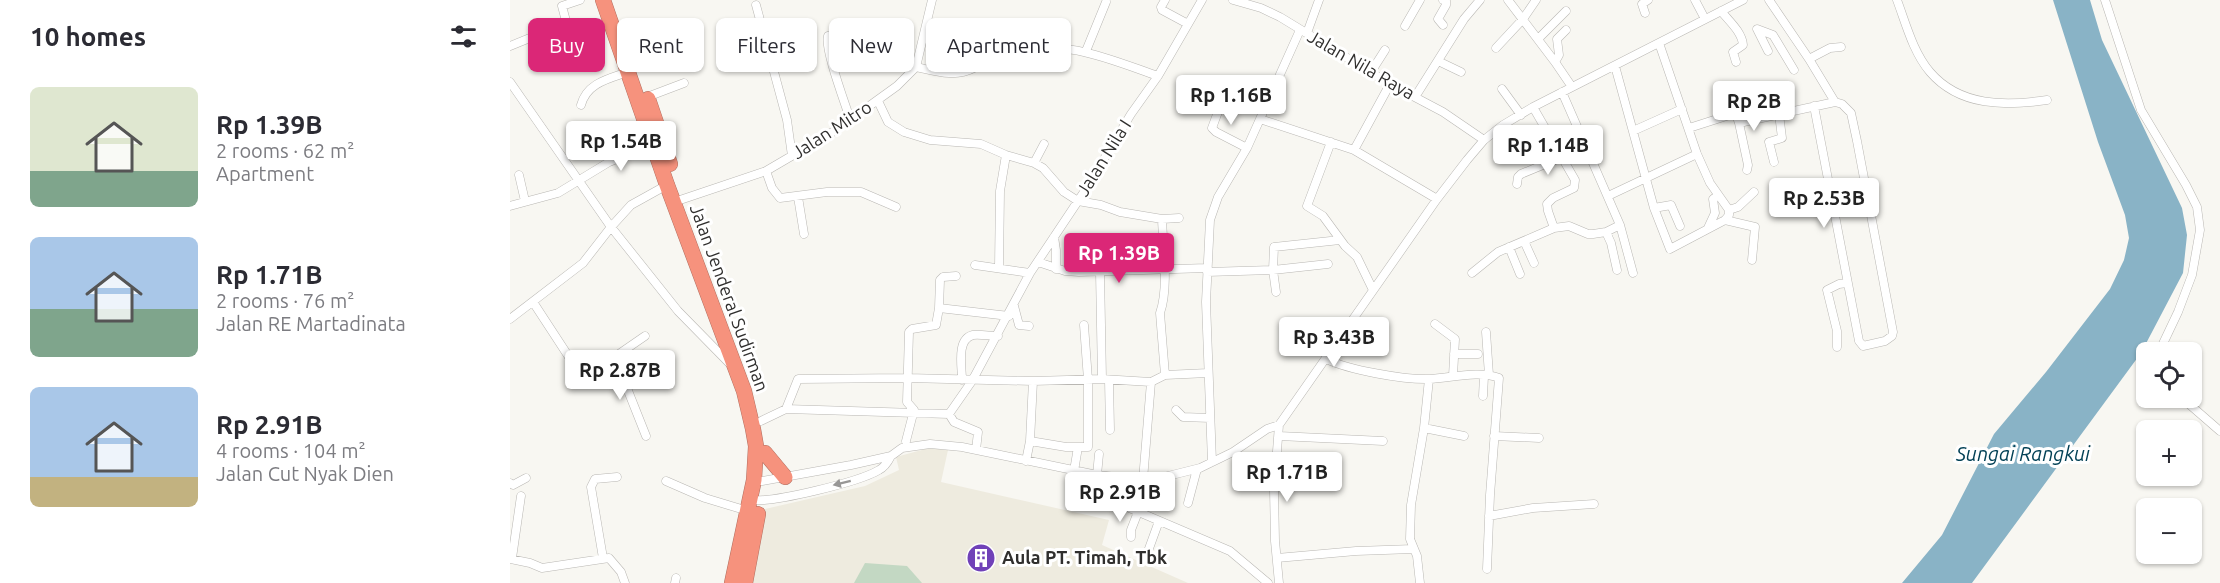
<!DOCTYPE html>
<meta charset="utf-8">
<style>
:root{--surface:#fff;--page:#f2f2f3;--text:#2b2b33;--muted:#7c7c81;--accent:#db2777}
body{margin:0;font-family:Ubuntu,sans-serif;background:var(--page);color:var(--text);height:100vh;display:flex;flex-direction:column;font-size:22px;white-space:nowrap}
*{box-sizing:border-box;margin:0}
p{font-size:20px;color:var(--muted)}
.icon{flex:none;width:33px;height:33px;fill:none;stroke:currentColor;stroke-width:2;stroke-linecap:round;stroke-linejoin:round}
.map{position:relative;flex:1;overflow:hidden}
.details{display:flex;flex-direction:column;background:var(--surface);width:510px}
.details>*{flex:none}
.top-card{position:absolute;left:18px;top:18px;width:570px;height:54px;display:flex;gap:12px}
.tools{position:absolute;left:1626px;top:342px;display:grid;gap:12px}
.tools a{display:grid;place-items:center;width:66px;height:66px;border-radius:9px;background:var(--surface);box-shadow:0 2px 4px #0004;font-size:30px}
.price{position:absolute;translate:-50% -51px;padding:0 14px;border-radius:6px;background:#fff;color:#222;font-size:20px;line-height:39px;filter:drop-shadow(0 2px 3px #0008)}
.price::after{content:'';position:absolute;left:50%;top:36px;width:18px;height:14px;margin-left:-9px;background:inherit;clip-path:polygon(0 0,100% 0,50% 100%)}
.price.current{background:var(--accent);color:#fff}
ul{padding:0;list-style:none}
li{display:flex;align-items:center;gap:18px;height:150px;padding:0 30px}
li span{display:grid;place-items:center;flex:none;width:168px;height:120px;border-radius:9px;color:#555}
li>.icon{margin-inline-start:auto}
span .icon{width:72px;height:72px;fill:#fffc;stroke-width:1}
li b{font-size:26px}
h2{display:flex;justify-content:space-between;align-items:center;height:72px;padding:0 30px;font-size:26px}
.chip{padding:0 21px;border-radius:9px;background:var(--surface);box-shadow:0 2px 4px #0004;font-size:21px;line-height:54px}
.chip.current{background:var(--accent);color:#fff}
main{display:flex;flex:1;min-height:0}
.map>svg:first-child{display:block}
.built{fill:#eeebdf}
.green{fill:#c3d8c3}
.water{fill:#89b3c6}
.lines{fill:none;stroke-linecap:round;stroke-linejoin:round}
.street-casing{stroke:#b9b7b3;stroke-width:9}
.highway-casing{stroke:#b16f61;stroke-width:16}
.street{stroke:#fff;stroke-width:8}
.highway{stroke:#f6927d;stroke-width:15}
.oneway{fill:#989796}
.labels{text-anchor:middle;stroke-width:6;stroke-linejoin:round;paint-order:stroke}
.street-label{font-size:18px;fill:#302f2e;stroke:#fff}
.poi-label{font-size:18px;font-weight:bold;fill:#302f2e;stroke:#fff;text-anchor:start}
.water-label{font-size:20px;font-style:italic;fill:#034156;stroke:#fff}
</style>
<main>
<section class="details">
<h2>10 homes<svg class="icon" aria-label="filters" viewBox="0 0 24 24"><path d="M4 7h16M4 17h16"/><circle cx="9" cy="7" r="2"/><circle cx="15" cy="17" r="2"/></svg></h2>
<ul>
<li><span style="background:linear-gradient(#dfe7d0 70%,#7fa58c 0)"><svg class="icon" aria-label="home" viewBox="0 0 24 24"><path d="M3 11l9-7 9 7M6 9v11h12V9"/></svg></span><div><b>Rp 1.39B</b><p>2 rooms · 62 m²</p><p>Apartment</p></div></li>
<li><span style="background:linear-gradient(#a9c7e8 60%,#7fa58c 0)"><svg class="icon" aria-label="home" viewBox="0 0 24 24"><path d="M3 11l9-7 9 7M6 9v11h12V9"/></svg></span><div><b>Rp 1.71B</b><p>2 rooms · 76 m²</p><p>Jalan RE Martadinata</p></div></li>
<li><span style="background:linear-gradient(#a9c7e8 75%,#c2b280 0)"><svg class="icon" aria-label="home" viewBox="0 0 24 24"><path d="M3 11l9-7 9 7M6 9v11h12V9"/></svg></span><div><b>Rp 2.91B</b><p>4 rooms · 104 m²</p><p>Jalan Cut Nyak Dien</p></div></li>
</ul>
</section>
<div class="map">
<svg width="1710" height="583" viewBox="0 0 1710 583">
<rect width="100%" height="100%" fill="#f8f7f2"/>
<!-- built -->
<path class="built" d="M419 448 438 450 431 482 599 520 592 545 678 583H240L255 509 355 486 389 470 386 457Z"/>
<!-- green -->
<path class="green" d="M355 563 397 566 412 583H344Z"/>
<!-- water -->
<path class="water" d="M1543 0H1580L1592 40 1672 208 1677 235 1673 273 1631 353 1462 583H1392L1432 535 1484 434 1536 372 1600 289 1614 260 1619 238 1615 215 1588 142Z"/>
<g class="lines">
<!-- street casing -->
<g class="street-casing">
<path id="street" d="M655 0 651 7 652 10 678 24
M723 0 751 8 770 17 880 84 933 112 974 140
M998 0 1045 62 1062 87
M1185 0 1195 19
M1259 0 1299 59 1325 102
M1387 0C1396 24 1403 52 1420 72 1450 107 1496 106 1537 100
M1595 0 1631 110 1676 185 1687 207 1690 230 1682 275 1668 312 1649 352
M246 5 277 120 282 156
M1211 11C1219 21 1232 32 1233 45L1223 52 1226 62
M1135 13 1132 4 1138 0
M933 25 928 19 936 5V1L933 0
M895 26 910 0
M797 33 809 0
M1028 39 1056 11
M1149 43 1187 154 1200 183 1219 210
M0 46 54 24 56 21 52 6 70 0
M986 48 1013 19 1026 0
M576 51 596 2
M1258 51 1247 29 1263 35 1284 70
M1299 59 1320 48 1331 47
M928 61 951 72
M1045 62 1049 55 1047 39 1056 30
M1105 66 1144 208 1161 205 1170 226
M406 67C425 71 445 78 464 68 476 61 487 52 501 50 558 40 596 58 648 76
M472 67 487 64
M861 72 875 50
M0 82 101 227 168 311 220 364
M992 89 1011 115
M1218 91 1229 123 1238 165 1237 170
M1052 92 1110 225 1123 273
M137 97 174 83
M905 97 954 19 970 0
M368 101 378 122 394 132 420 140 471 144 496 155 524 163 533 168 554 192 568 201 591 205 610 212 652 219C653 247 659 288 650 313L655 375
M712 101 702 128 706 132 737 148
M71 105C77 83 98 79 118 72
M1023 107 1065 180 1064 188 1043 198 1037 204 1038 211 1044 228
M340 119C335 103 314 48 318 36L344 30
M750 119 844 150 927 199
M1229 123 1325 102 1332 104 1341 113 1347 141 1383 332 1382 336 1375 341 1353 346 1349 341 1304 106
M1179 128 1226 113
M1123 131 1172 109
M821 142 797 206 813 216 835 246 847 257 863 290
M844 150 880 84
M1264 162 1259 142 1272 138 1269 114
M524 163 534 144
M256 171 262 188 270 198 317 192H351L386 207
M9 175 15 201
M1007 184 1008 177 1011 174 1052 157
M1098 196 1187 154
M288 197 294 234
M164 202 256 171 326 130 387 86 406 67 422 0
M0 206 48 193 99 162 143 145
M1144 208 1160 249 1215 220 1219 215V210
M1219 210 1228 207 1244 192
M1324 210 1359 204
M652 219 669 218
M1215 220 1245 227 1242 260
M1198 228 1205 213 1203 199 1208 195
M1096 232 1101 243 1107 270
M544 237 546 250V269
M1014 241 1024 263
M999 247 1010 274
M528 262 555 271 569 272 697 268
M465 265 520 273
M489 268 490 191 496 155
M590 272 592 379
M697 272 763 270 818 264
M962 273 988 252 1044 228 1059 226 1078 234H1083L1096 232 1110 225
M446 276 433 277 430 280 429 308 499 316
M766 292 763 270 764 247 830 240
M23 302 72 377 77 376 135 336
M504 306 509 325 519 326
M0 319 73 263 101 227 121 205 157 185
M925 324 945 339 943 376
M976 332 979 375
M1327 347V331L1317 290 1329 284 1337 283
M944 354H968
M105 358 136 436
M816 359C839 370 894 380 920 379 940 378 970 370 989 378L980 495 977 569
M452 380C452 367 446 339 463 335 470 334 480 336 488 336
M599 380 600 430
M973 396 974 376
M1672 398 1710 431
M276 409 288 379 397 378 523 381 592 379 641 382 655 375 698 373
M666 410 673 417 700 418
M439 414 444 422 468 432 466 450
M251 421 276 409 439 414 462 381 520 273 576 189 621 114 648 76 692 0
M914 428 954 436
M769 436 873 441
M984 436 1029 438
M396 441 404 410 397 402 399 332 402 329 426 325 429 308
M520 441 556 447H578V380L574 325
M516 461 520 441 523 381
M702 462 696 302 700 220 708 197 737 148 790 30
M564 471 568 447
M585 475 590 491 596 498 720 551 758 583
M587 475 589 454
M244 480 252 481 341 465 381 456 392 448 420 444 452 447 587 475 633 480 654 477 690 468 723 452 757 429 769 425
M633 480 641 382
M156 481 195 498 238 511
M0 483 3 485 16 478
M241 500C263 503 349 482 369 470 375 467 378 462 381 456
M678 503 687 469
M979 516 1023 508 1084 504
M621 537V530L628 512
M637 554 649 521
M2 558 11 496
M93 558 81 487 85 479 107 477
M767 558 846 551 903 549
M0 559 20 563 32 568 99 558 111 572 115 583
M165 583 166 578
M769 583 765 541 764 490 769 425 927 199 957 160 974 140 993 125 1023 107 1233 0
M910 583 907 556 900 539 901 505 914 428 919 379"/>
</g>
<!-- highway casing -->
<g class="highway-casing">
<path id="highway" d="M93 0 157 185 234 391 243 429 246 446 244 480 222 583
M138 99 160 164
M255 453 275 477
M235 583 248 514"/>
</g>
<!-- street -->
<use href="#street" class="street"/>
<!-- highway -->
<use href="#highway" class="highway"/>
</g>
<!-- one-way arrows -->
<defs><path id="oneway-solid" d="M-6-.8H1V-3.2L6.5 0L1 3.2V.8H-6Z" transform="scale(1.5)"/></defs>
<use class="oneway" href="#oneway-solid" transform="translate(332 483) rotate(166)"/>
<!-- icons -->
<defs>
<g id="building-disc" transform="scale(1.5)"><circle r="9.5" fill="#7041b8" stroke="#fff"/><path d="M-4-6H4V6H1V3H-1V6H-4ZM-2.5-4.3h1.7v1.8h-1.7ZM.8-4.3h1.7v1.8H.8ZM-2.5-1h1.7V.8h-1.7ZM.8-1h1.7V.8H.8Z" fill="#fff"/></g>
</defs>
<g fill-rule="evenodd">
<use href="#building-disc" x="471" y="558"/>
</g>
<g class="labels">
<!-- street labels -->
<g class="street-label">
<text transform="translate(851 65) rotate(30)" y="6">Jalan Nila Raya</text>
<text transform="translate(322 130) rotate(-33)" y="6">Jalan Mitro</text>
<text transform="translate(594 158) rotate(-58)" y="6">Jalan Nila I</text>
<text transform="translate(219 298) rotate(70)" y="6">Jalan Jenderal Sudirman</text>
</g>
<!-- poi labels -->
<g class="poi-label">
<text x="492" y="564">Aula PT. Timah, Tbk</text>
</g>
<!-- water labels -->
<g class="water-label">
<text x="1513" y="461">Sungai Rangkui</text>
</g>
</g>
</svg>
<div class="tools">
<a><svg class="icon" aria-label="locate" viewBox="0 0 24 24"><circle cx="12" cy="12" r="6"/><path d="M12 2v4M12 18v4M2 12h4M18 12h4"/></svg></a>
<a>+</a>
<a>−</a>
</div>
<b class="price" style="left:721px;top:126px">Rp 1.16B</b>
<b class="price" style="left:1244px;top:132px">Rp 2B</b>
<b class="price" style="left:111px;top:172px">Rp 1.54B</b>
<b class="price" style="left:1038px;top:176px">Rp 1.14B</b>
<b class="price" style="left:1314px;top:229px">Rp 2.53B</b>
<b class="price current" style="left:609px;top:284px">Rp 1.39B</b>
<b class="price" style="left:824px;top:368px">Rp 3.43B</b>
<b class="price" style="left:110px;top:401px">Rp 2.87B</b>
<b class="price" style="left:777px;top:503px">Rp 1.71B</b>
<b class="price" style="left:610px;top:523px">Rp 2.91B</b>
<div class="top-card">
<a class="chip current">Buy</a>
<a class="chip">Rent</a>
<a class="chip">Filters</a>
<a class="chip">New</a>
<a class="chip">Apartment</a>
</div>
</div>
</main>
